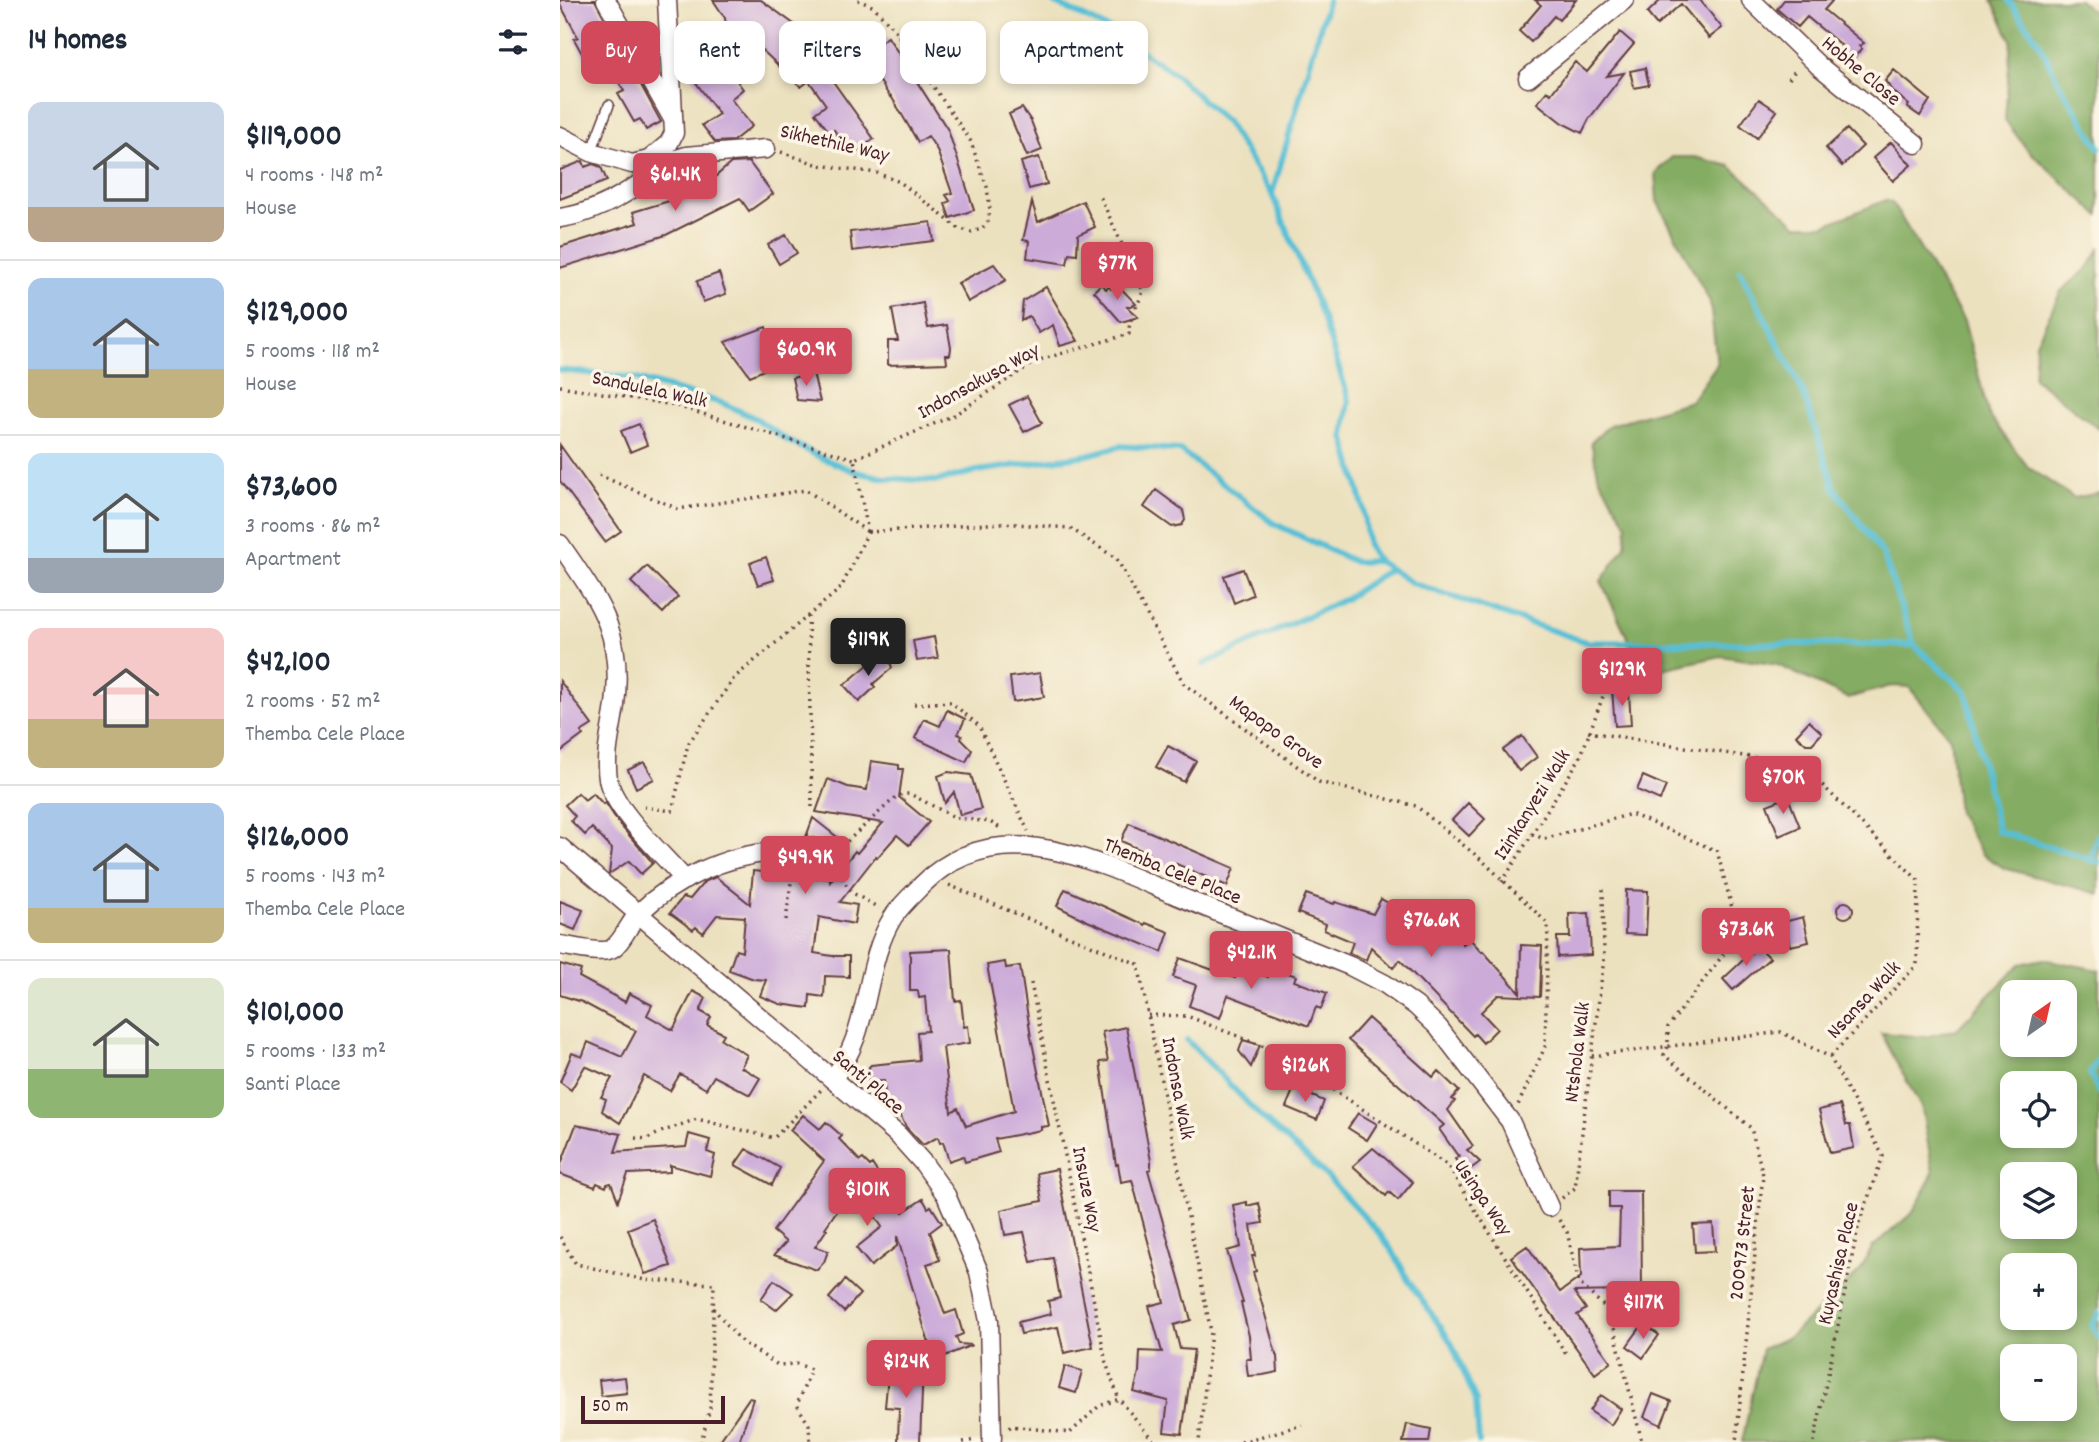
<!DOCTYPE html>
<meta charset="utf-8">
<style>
:root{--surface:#fff;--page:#f6f6f7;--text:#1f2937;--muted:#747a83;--line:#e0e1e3;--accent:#d1495b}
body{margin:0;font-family:Dekko,sans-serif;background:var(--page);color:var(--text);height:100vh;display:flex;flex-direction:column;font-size:26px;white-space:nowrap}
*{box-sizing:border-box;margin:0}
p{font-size:23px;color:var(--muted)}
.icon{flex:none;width:38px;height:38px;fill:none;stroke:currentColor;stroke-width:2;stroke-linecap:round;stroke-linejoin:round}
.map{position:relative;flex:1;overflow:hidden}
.sheet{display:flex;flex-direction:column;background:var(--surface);width:560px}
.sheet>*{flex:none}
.hud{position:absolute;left:21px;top:21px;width:665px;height:63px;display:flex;gap:14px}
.needle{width:46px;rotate:34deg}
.fabs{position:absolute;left:1440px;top:980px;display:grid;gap:14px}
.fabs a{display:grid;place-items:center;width:77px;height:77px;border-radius:14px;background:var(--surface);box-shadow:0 4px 10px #0003;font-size:35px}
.scale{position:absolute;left:21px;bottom:18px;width:144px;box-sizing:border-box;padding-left:7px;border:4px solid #4a1f2b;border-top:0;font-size:19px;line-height:24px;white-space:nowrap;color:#4a1f2b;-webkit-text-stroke:5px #fcf5e5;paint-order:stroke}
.price{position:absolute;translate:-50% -60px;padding:0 16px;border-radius:7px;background:var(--accent);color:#fff;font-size:23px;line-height:46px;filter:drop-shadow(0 2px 4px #0008)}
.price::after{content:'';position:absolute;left:50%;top:42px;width:21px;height:16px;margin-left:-10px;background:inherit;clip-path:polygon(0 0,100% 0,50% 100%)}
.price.current{background:#222;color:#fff}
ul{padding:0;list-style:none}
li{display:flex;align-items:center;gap:21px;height:175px;padding:0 28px}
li+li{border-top:2px solid var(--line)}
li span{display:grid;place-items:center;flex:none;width:196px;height:140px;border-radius:14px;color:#555}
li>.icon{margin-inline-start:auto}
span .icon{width:84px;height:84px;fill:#fffc;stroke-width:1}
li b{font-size:30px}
h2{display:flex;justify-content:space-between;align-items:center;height:84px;padding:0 28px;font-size:30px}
.pill{padding:0 24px;border-radius:14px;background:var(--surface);box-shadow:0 4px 10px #0003;font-size:24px;line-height:63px}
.pill.current{background:var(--accent);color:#fff}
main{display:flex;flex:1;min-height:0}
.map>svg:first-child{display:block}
.forest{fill:#84ac62;stroke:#676646;stroke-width:2;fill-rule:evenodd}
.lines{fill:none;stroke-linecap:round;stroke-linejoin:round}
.stream{stroke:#57bfd5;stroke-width:6}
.building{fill:#ccabd9}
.lane-casing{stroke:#623c41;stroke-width:12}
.street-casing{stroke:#623c41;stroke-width:21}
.path{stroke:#623c41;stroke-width:3.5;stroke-dasharray:2 5;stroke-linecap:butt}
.lane{stroke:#fff;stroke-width:9}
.street{stroke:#fff;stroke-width:18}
.labels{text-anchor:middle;stroke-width:7;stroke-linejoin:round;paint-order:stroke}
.street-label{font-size:21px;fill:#4a1f2b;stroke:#fcf5e5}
</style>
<main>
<section class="sheet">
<h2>14 homes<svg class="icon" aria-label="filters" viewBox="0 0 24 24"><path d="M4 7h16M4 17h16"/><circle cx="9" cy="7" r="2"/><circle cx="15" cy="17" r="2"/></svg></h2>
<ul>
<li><span style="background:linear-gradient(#c9d6e8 75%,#b9a48a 0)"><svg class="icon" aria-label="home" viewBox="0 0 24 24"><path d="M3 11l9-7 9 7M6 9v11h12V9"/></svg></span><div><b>$119,000</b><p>4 rooms · 148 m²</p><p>House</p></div></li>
<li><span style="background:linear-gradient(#a9c7e8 65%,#c2b280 0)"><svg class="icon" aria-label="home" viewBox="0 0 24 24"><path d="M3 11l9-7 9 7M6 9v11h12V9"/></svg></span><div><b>$129,000</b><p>5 rooms · 118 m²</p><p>House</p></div></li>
<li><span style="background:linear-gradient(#bfe0f5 75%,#9aa5b1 0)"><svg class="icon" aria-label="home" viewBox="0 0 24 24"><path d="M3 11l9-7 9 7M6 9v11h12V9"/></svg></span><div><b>$73,600</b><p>3 rooms · 86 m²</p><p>Apartment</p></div></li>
<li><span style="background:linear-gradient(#f6c9c9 65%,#c2b280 0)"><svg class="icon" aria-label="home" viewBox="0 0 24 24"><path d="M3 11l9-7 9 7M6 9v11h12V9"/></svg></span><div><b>$42,100</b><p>2 rooms · 52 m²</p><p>Themba Cele Place</p></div></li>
<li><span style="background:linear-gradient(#a9c7e8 75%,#c2b280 0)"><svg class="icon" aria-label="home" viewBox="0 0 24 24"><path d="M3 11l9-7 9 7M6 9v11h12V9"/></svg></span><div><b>$126,000</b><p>5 rooms · 143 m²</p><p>Themba Cele Place</p></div></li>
<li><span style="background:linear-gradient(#dfe7d0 65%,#8fb573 0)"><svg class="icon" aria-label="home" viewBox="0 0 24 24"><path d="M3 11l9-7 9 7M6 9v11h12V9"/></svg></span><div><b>$101,000</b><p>5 rooms · 133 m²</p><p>Santi Place</p></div></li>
</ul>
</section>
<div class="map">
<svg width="1539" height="1442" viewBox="0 0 1539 1442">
<rect width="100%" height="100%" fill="#fcf5e5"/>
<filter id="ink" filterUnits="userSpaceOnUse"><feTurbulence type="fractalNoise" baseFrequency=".0143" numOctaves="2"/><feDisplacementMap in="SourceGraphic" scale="14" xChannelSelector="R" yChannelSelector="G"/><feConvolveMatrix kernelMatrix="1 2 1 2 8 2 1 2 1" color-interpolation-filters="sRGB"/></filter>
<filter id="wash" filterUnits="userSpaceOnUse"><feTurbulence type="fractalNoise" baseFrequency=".00686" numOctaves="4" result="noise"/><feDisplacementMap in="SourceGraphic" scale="28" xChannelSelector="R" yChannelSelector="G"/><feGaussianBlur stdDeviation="1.57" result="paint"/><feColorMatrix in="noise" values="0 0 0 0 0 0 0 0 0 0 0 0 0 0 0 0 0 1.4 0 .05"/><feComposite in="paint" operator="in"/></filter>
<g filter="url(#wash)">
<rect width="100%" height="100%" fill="#ece1bf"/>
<!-- forest -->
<path class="forest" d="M1432 0H1519L1539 17V216L1466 148 1445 120 1451 40Z
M1112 157H1134L1170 166 1237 225H1265L1326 200 1333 204 1404 321 1429 415 1468 467 1514 498 1539 493V894L1444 868 1422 854 1398 813 1390 738 1349 687 1331 686 1288 698 1218 665 1161 656 1084 673 1041 581 1065 546 1067 525 1039 478 1031 442 1050 425 1131 401 1157 364 1150 302 1097 201 1095 173Z
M1539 249V429L1474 378 1476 343 1501 291 1529 267Z
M1483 959 1539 970V1442H1182L1202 1349 1229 1337 1300 1271 1312 1248 1353 1212 1373 1173 1362 1109 1321 1033 1365 1037 1397 1029 1460 964ZM1452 992H1505V1045H1452ZM1452 1083H1505V1136H1452ZM1505 1174V1227H1452V1174ZM1452 1265H1505V1318H1452ZM1452 1356H1505V1409H1452Z"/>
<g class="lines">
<!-- stream -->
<path class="stream" d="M489 0 547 28 615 74 667 123 712 194 763 318 789 400 784 436 803 506 808 546 818 561 852 583 1026 642 1354 645 1406 692 1438 831 1539 862
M1448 0 1478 41 1499 83 1539 147
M712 194 768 0
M1180 271 1242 389 1275 489 1323 554 1354 645
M0 370 73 378 162 403 197 419 225 439 262 458 296 472 325 478 376 481 417 471 527 455 561 446 620 450 713 523 795 562 818 561
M644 664 785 599 830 569
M1530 860 1539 834
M627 1040 701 1117 762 1171 820 1234 835 1255 848 1280 891 1342 916 1401 919 1442
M1539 1058 1530 1074 1539 1092
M1539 1313 1532 1326 1539 1337"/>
</g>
<g id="blocks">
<!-- building -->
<path class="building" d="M0 0H35L101 122 86 130 80 119 74 122 58 94 64 91 42 52 26 61 14 39 18 37 0 4Z
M153 0H201L253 38 260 47 252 52 314 139 294 153 288 145 286 147 274 130 270 133 255 113 266 105 249 81 241 87 199 47 170 72 183 89 171 99 192 126 173 141 155 142 142 125 159 114 123 65 140 53 147 64 177 37 166 26 165 18Z
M975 0H1016L999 20 994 16 971 42 959 31 981 5Z
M1101 0H1140L1162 28 1149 38 1121 4 1097 25 1087 13Z
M1224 0H1273L1264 10 1304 43 1299 46 1302 49 1289 62 1278 50 1282 46 1247 17 1238 27 1217 9Z
M1060 32 1074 44 1047 76 1064 73 1029 119 1022 133 1002 123 977 103 987 91 991 94 1015 62 1027 72Z
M328 37 388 130 414 210 390 218 385 204 390 201 386 195 392 193 377 150 368 136 358 142 331 96 330 97 299 49 314 39 317 44Z
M1085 68 1089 85 1074 88 1070 71Z
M1334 70 1370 100 1360 116 1347 107 1349 105 1334 92 1325 81Z
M1199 99 1217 111 1197 138 1180 125Z
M462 108 471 121 482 150 467 156 449 114Z
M1287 129 1303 146 1282 166 1266 148Z
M1331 142 1351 165 1333 181 1313 158Z
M479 157 487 184 469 189 461 162Z
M23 161 25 167 33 164 41 167 47 181 0 199V170Z
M189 162 213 194 189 211 180 198 106 235 0 268V247L77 223 73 212 116 199 111 190 125 183 128 189H132L154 178 171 163Z
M523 201 535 227 518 235 517 254 509 253 507 264 467 258 469 241 463 240 472 202 478 222Z
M371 222 374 241 292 251 290 232Z
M226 235 237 253 219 264 208 245Z
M434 264 446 280 408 302 398 283Z
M159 273 166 294 143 302 137 281Z
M541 284 546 289 549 286 551 289 557 284 576 304 567 307 578 317 561 322 534 291Z
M486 287 489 292 518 341 500 346 493 325 479 333 469 316 461 320 463 301Z
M363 303 368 328 387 325 391 348 390 355H386L387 363 328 365V341H338L332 309Z
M206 327 218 364 190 376 165 342Z
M253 373 260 402 237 400 232 378Z
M467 396 482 423 464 432 449 405Z
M79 424 87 445 70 452 61 431Z
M0 445 61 531 45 542 0 481Z
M596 490 623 510 625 520 622 525 612 527 584 507Z
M206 557 214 580 198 585 190 563Z
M87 566 118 597 103 613 71 582Z
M683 569 693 595 674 603 664 576Z
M374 637 378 658 357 661 353 641Z
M328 656 332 668 313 684 315 687 299 702 284 685 309 664Z
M480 673 484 697 453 702 450 677Z
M0 681 32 725 21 732 23 735 0 752Z
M1052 690 1069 693 1071 725 1055 726Z
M387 710 405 719 398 734 402 736 401 739 412 750 406 762 355 738 364 719 380 726Z
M1249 721 1262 733 1252 744H1246L1236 735Z
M962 736 977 757 959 771 943 750Z
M608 746 636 761 624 782 596 767Z
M311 761 339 765V769H343L339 797 369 822 349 845 337 835 317 858 316 856 280 902 297 905 294 924 259 917 254 953 272 956H289V977L265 976 264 997 250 995 249 1008 220 1004 200 996 206 980 194 979 169 970 176 950 182 952 185 917 157 915 143 933 136 927 133 930 110 913 123 897 130 899 144 882 156 877 190 904 193 871 202 872V865L222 864V873L270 879V882L295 851 297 853 323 823 256 812 268 779 288 787 307 790Z
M84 762 94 779 76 788 68 770Z
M388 772 411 775 421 809 400 815 394 792 385 803 378 776Z
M1083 776 1106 786 1100 800 1077 790Z
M18 793 25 800 33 793 43 804 45 802 60 825 93 863 81 874 69 861 49 874 52 849 32 828 25 835 11 821 15 816 5 805Z
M1228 797 1240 827 1219 836 1207 805Z
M908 803 925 819 909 836 892 820Z
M253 818 286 844 246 837Z
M569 823 674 868 667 886 612 862 608 872 584 862 588 853 561 841Z
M505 889 585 925 586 923 609 932 602 952 525 920 497 906Z
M1066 890 1088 891 1086 935 1065 934Z
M746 894 774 904 775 902 813 914 821 899 840 910 875 942 894 930 903 944 910 939 922 952 923 951 960 993 961 945 982 946 980 997 938 995 921 1012 937 1029 923 1043 915 1034 913 1036 840 960 833 968 811 947 806 960 789 953 793 942 764 930 766 924 738 913Z
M0 901 23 910 15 930 0 924Z
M1277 910a8 8 0 1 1 16 0a8 8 0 1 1-16 0Z
M1029 913 1031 955 998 957 997 937H1010L1009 914Z
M1243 917 1249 942 1230 946 1224 922Z
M1198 946 1210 958 1173 990 1163 979Z
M391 949 395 1001 401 1000 404 1027 408 1026 410 1043 383 1047 391 1112 398 1108 406 1126 454 1111 427 965 445 962 446 968 460 966 471 1037 489 1126 481 1127V1130L435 1139 439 1152 405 1162 403 1156 389 1161 383 1142 380 1143 378 1137 363 1145 346 1127 338 1111 326 1110 324 1081 308 1082 309 1067 311 1065 359 1060 357 1032 368 1031 365 997 359 998 358 991H350V951Z
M620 958 675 978 679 967 708 977 712 967 736 976 734 981 767 993 761 1009 756 1007 749 1026 668 995 660 1018 629 1006 636 985 613 977Z
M0 964 21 970 19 977 65 1002 69 993 92 1005 87 1015 113 1030 133 991 146 998 140 1011 151 1017 147 1025 164 1034 161 1039 187 1055 181 1067 200 1078 190 1095 154 1076 146 1089 120 1074 110 1091 84 1076 60 1123 42 1111 46 1099 41 1097 52 1078 25 1066 11 1090 0 1082 12 1053 22 1057 28 1042 62 1057 76 1031 22 1002 0 995Z
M808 1018 873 1077 878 1071 899 1091 892 1099 895 1101 888 1110 913 1146 907 1150 920 1162 905 1173 895 1159 900 1155 898 1156 879 1129 884 1125 788 1040Z
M566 1027 591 1161V1169L588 1170 631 1320 614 1325 620 1349 634 1350 622 1434 604 1432 608 1401 574 1392 579 1372 580 1351 602 1352 589 1306 604 1302 572 1180 561 1182 558 1164 556 1165 540 1062 548 1061 542 1032Z
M683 1040 700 1045 691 1067 679 1051Z
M734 1088 764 1101 757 1120 726 1107Z
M1280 1105 1286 1125H1290L1294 1148 1270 1153 1259 1110Z
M798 1113 817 1124 807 1140 788 1128Z
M243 1115 260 1129 266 1122 282 1136 279 1139 300 1161 303 1159 310 1166 312 1164 343 1212 363 1199 368 1208 371 1206 382 1223 370 1232 380 1260 367 1264 385 1314 396 1310 403 1334 396 1337 399 1344 412 1345 363 1365 372 1345 368 1340 337 1236V1246L311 1266 296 1248 322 1227 303 1198 296 1206 286 1197 265 1228 267 1229 255 1247 268 1251 264 1262 257 1270 214 1255 226 1242 213 1231 264 1161 230 1130Z
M16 1125 61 1134 55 1152 126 1147 129 1134 150 1140 147 1152 155 1155 150 1176 110 1165V1172L68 1174 58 1201 51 1183 47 1184 46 1187 37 1183 35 1187 0 1174V1167Z
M813 1148 853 1182 838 1200 829 1192 826 1196 793 1166Z
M186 1149 220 1168 212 1185 175 1165Z
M497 1169 533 1347 504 1353 498 1327 461 1334 458 1322 491 1314 488 1301 500 1298 493 1258 471 1262 464 1232 445 1235 441 1210 482 1201 477 1173Z
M1049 1191H1081L1082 1294 1061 1293V1291L1014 1292 1026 1309 1017 1315 1051 1362 1035 1374 951 1257 967 1246 1000 1292 1021 1277 1020 1248 1059 1246 1060 1208H1049Z
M687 1202V1206L699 1203 703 1223 691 1225 695 1256H692L696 1271 693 1272 717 1357 718 1372 703 1375 688 1376 686 1359H691L689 1336 681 1303H683L667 1251 681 1247 673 1205Z
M93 1219 111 1266 85 1274 68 1229Z
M1153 1224 1155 1251 1135 1252 1133 1225Z
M214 1280 233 1293 216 1310 201 1299Z
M285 1280 300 1294 284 1312 269 1298Z
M1083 1324 1099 1335 1083 1358 1067 1346Z
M329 1365 363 1366 360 1442H338L339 1408 325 1407Z
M505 1366 522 1371 516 1393 499 1388Z
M65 1377 67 1393 41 1396 39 1380Z
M1093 1394 1111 1401 1101 1425 1084 1417Z
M1041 1395 1061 1409 1051 1425 1030 1411Z
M189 1398 193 1399 179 1442H159Z
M847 1424 871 1429 869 1442H843Z"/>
</g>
</g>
<g filter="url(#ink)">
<use href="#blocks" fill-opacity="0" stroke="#623c41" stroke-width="2"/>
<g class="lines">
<!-- lane casing -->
<g class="lane-casing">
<path id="lane" d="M31 152 49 105"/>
</g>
<!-- street casing -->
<g class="street-casing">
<path id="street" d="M46 0 113 119
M1191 0 1259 66 1356 144
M968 78 1064 0
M0 136 31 152 72 164 89 160 103 163 126 156 206 149
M89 160 109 143 114 133 107 0
M0 218C31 214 59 198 84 181L89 160
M0 544C39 602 64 631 55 705 52 728 44 755 48 779 54 811 103 854 125 880
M0 847 338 1135 364 1164 386 1195 419 1272 429 1321 432 1439
M0 945C12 947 44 955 53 948 64 940 69 923 79 913 113 880 167 854 215 852 233 850 250 854 268 858
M272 1079C312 1033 302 967 333 917 341 905 352 895 362 885 439 808 540 864 623 898 679 921 734 943 790 966L825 984 856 1006 878 1027 950 1121 989 1207"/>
</g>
<!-- path -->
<path class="path" d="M1229 79 1237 68
M221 152 259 165 317 173 340 182 398 228 411 232 422 229 428 221 430 210 427 187 410 140 334 29 314 7 298 0
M0 386 113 405 294 459
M39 475 118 509 246 490 308 532
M308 532 442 523 510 528 557 559 624 684 759 782 856 806 924 862 988 924 985 1047 958 1105
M308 532 294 459 394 415 476 361 569 334C568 319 578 306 583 291L540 196
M248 616 252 807
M354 704 391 702 419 726 468 831
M1028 732 1242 765 1358 880 1357 965 1270 1057
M84 807 112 811 128 744 174 678 281 588 308 532
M972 834 984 839 1071 814 1157 851 1179 934 1108 1027V1046L1104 1055 1191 1128 1203 1175 1176 1442
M282 846 336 797 342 794H350L396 818 430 822 442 829
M278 872 291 892 319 908
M942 882 1020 758 1055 664
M389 885 496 931 578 964 651 1332 639 1442
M226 920 233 868
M471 983 546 1363 559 1399
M588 1015 627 1016 700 1045 733 1063 887 1165 1006 1354
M1032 1056 1221 1032 1270 1057 1323 1156 1299 1223 1254 1442
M75 1138 87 1139 101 1132 137 1119 214 1138 261 1090
M1002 1198 1015 1188 1044 959 1043 888
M999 1220 1007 1232 1019 1283 1050 1312 1082 1442
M0 1237 16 1264 85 1280 154 1284 150 1408 141 1442
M153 1308 182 1342 218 1365 237 1364 251 1369 237 1405 249 1425 250 1442
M449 1428 451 1426 510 1433 539 1406 559 1399 593 1440 601 1442
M403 1442 416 1440
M681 1442 742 1425"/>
<!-- lane -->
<use href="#lane" class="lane"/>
<!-- street -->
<use href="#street" class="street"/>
</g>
</g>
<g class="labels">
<!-- street labels -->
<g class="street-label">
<text transform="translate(1302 70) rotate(40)" y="7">Hobhe Close</text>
<text transform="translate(275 142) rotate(13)" y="7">Sikhethile Way</text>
<text transform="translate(418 380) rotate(-29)" y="7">Indonsakusa Way</text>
<text transform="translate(90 388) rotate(12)" y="7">Sandulela Walk</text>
<text transform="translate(717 731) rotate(36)" y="7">Mapopo Grove</text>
<text transform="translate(971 804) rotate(-58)" y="7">Izinkanyezi Walk</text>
<text transform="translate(613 870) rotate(22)" y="7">Themba Cele Place</text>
<text transform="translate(1303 999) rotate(-47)" y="7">Nsansa Walk</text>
<text transform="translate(1016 1052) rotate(-83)" y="7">Ntshola Walk</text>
<text transform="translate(309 1081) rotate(41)" y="7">Santi Place</text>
<text transform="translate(619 1088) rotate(79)" y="7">Indonsa Walk</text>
<text transform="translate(528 1189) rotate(79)" y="7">Insuze Way</text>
<text transform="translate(924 1197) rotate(56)" y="7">Usinga Way</text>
<text transform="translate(1181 1243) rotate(-84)" y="7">200973 Street</text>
<text transform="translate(1277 1263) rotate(-77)" y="7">Kuyashisa Place</text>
</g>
</g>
</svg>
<div class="fabs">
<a><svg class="needle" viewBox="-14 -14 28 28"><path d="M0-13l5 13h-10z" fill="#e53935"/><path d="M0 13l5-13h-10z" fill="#747a83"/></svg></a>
<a><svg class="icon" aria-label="locate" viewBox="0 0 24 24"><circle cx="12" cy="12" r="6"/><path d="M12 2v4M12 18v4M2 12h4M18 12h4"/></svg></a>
<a><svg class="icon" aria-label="layers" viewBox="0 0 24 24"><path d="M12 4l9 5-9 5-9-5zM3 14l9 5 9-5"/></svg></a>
<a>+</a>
<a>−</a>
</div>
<div class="scale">50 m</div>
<b class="price" style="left:115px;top:213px">$61.4K</b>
<b class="price" style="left:557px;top:302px">$77K</b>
<b class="price" style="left:246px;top:388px">$60.9K</b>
<b class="price current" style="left:308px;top:678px">$119K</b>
<b class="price" style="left:1062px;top:708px">$129K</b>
<b class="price" style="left:1223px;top:816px">$70K</b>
<b class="price" style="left:245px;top:896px">$49.9K</b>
<b class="price" style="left:871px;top:959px">$76.6K</b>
<b class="price" style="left:1186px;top:968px">$73.6K</b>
<b class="price" style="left:691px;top:991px">$42.1K</b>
<b class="price" style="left:745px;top:1104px">$126K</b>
<b class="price" style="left:307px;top:1228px">$101K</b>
<b class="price" style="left:1083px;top:1341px">$117K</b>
<b class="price" style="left:346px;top:1400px">$124K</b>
<div class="hud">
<a class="pill current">Buy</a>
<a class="pill">Rent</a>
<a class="pill">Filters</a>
<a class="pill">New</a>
<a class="pill">Apartment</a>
</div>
</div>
</main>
